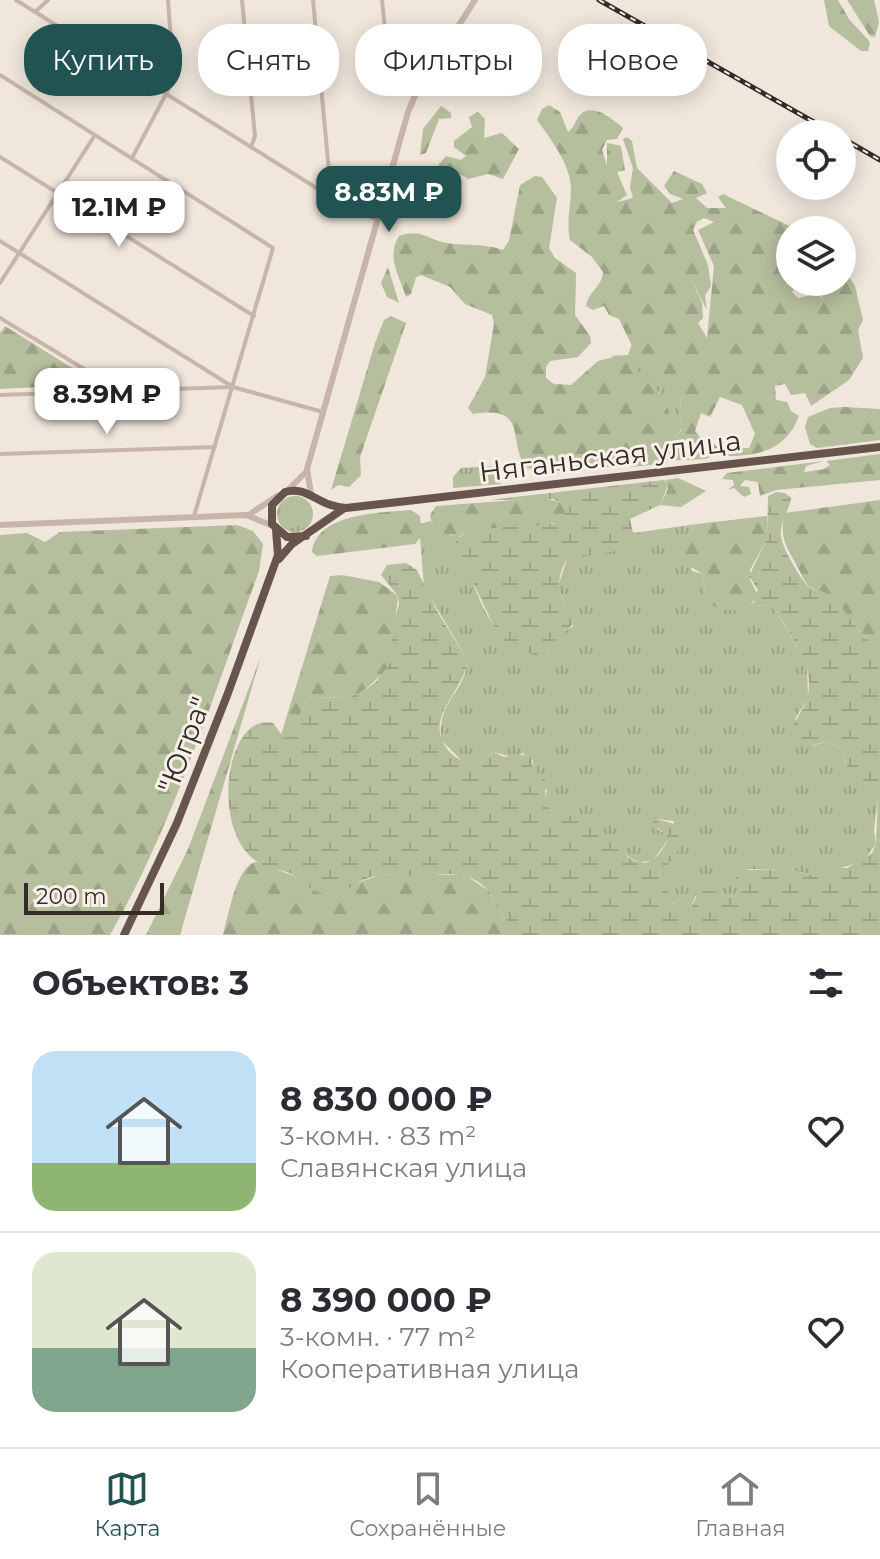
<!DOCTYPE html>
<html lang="ru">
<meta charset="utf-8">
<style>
:root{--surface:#fff;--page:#f2f2f3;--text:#2b2b33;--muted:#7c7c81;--line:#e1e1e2;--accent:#215353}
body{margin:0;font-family:Montserrat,sans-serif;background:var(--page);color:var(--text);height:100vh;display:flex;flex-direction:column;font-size:30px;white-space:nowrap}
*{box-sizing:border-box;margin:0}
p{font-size:26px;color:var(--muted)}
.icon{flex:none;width:44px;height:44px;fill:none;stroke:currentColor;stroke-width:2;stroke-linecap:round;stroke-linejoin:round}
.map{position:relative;height:935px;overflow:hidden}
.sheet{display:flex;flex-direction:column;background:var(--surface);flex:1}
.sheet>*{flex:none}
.hud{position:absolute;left:24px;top:24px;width:832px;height:72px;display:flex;gap:16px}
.tools{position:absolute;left:776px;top:120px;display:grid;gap:16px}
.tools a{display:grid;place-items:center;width:80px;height:80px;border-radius:50%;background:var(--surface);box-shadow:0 4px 20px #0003;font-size:40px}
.scale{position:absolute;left:24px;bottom:20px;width:140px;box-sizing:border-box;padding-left:8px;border:4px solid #352c28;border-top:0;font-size:22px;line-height:28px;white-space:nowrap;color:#352c28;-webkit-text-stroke:6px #f8f0e8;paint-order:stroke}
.price{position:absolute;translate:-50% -68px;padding:0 18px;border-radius:16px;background:#fff;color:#222;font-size:26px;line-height:52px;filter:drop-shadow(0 2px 4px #0008)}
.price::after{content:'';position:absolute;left:50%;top:48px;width:24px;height:18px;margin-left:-12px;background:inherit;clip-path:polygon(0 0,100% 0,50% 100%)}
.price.current{background:var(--accent);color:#fff}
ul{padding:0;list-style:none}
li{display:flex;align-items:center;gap:24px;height:200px;padding:0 32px}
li+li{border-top:2px solid var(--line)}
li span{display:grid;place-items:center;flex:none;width:224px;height:160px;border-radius:24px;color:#555}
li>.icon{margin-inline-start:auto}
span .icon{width:96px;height:96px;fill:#fffc;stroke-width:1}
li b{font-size:34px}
h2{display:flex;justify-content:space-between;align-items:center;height:96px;padding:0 32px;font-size:34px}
.pill{padding:0 28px;border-radius:32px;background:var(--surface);box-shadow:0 4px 20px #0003;font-size:28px;line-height:72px}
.pill.current{background:var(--accent);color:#fff}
.menu{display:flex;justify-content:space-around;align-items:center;height:112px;border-top:2px solid var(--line);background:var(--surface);font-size:22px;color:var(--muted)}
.menu a{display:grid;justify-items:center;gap:4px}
.menu .current{color:var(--accent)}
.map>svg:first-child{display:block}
.grass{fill:url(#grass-tufts)}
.forest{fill:url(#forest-firs);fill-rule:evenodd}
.wetland{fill:url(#wetland-marsh)}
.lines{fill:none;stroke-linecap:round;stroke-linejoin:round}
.minor{stroke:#c7b5a9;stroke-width:4}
.tertiary{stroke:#c7b5a9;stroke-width:6}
.trunk{stroke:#66544d;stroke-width:8}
.rail-casing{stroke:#352c28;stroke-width:5}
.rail{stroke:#f8f0e8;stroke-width:2;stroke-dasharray:6;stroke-linecap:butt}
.labels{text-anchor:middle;stroke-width:6;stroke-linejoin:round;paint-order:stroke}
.street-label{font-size:28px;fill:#352c28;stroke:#f8f0e8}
</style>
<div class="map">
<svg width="880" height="935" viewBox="0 0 880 935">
<defs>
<pattern id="grass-tufts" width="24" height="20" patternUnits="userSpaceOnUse" patternTransform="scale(2)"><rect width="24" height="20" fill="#b5be9d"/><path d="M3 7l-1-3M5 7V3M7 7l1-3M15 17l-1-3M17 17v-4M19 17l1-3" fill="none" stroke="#9ca387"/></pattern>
<pattern id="forest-firs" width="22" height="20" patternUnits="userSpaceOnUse" patternTransform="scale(2)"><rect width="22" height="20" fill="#b5be9d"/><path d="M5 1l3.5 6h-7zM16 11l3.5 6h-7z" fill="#9ca387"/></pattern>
<pattern id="wetland-marsh" width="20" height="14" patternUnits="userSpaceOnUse" patternTransform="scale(2)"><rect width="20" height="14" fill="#b5be9d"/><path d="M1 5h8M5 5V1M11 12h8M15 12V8" fill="none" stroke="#9ca387"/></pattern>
</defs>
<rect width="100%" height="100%" fill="#f0e6dc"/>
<!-- grass -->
<path class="grass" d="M632 344 680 396 682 428 664 457 667 463 632 467 624 463C664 446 655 433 660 393L612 356H607L628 355Z
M880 454V461L822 470 830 465 826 461Z
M494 466 502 472 501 484 453 488V477L461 468Z
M277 514a18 18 0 1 1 36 0a18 18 0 1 1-36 0Z
M431 521 435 533 450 536 467 530 459 537C471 577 490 660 546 653L556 637 573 626 558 586 567 559 634 538 633 533 697 524 683 544 692 571 703 574 707 602 742 609 754 602 756 606 768 605 776 611 807 664 808 698 795 719 813 746 826 741 842 749 847 767 874 788 878 798 874 830 876 844 863 861 816 876 787 869H747L735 897 707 890 695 897 690 909C671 911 664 891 661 875L672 857 674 821 656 819 657 829 666 834 668 840 653 860 639 863 549 809 544 800 547 791 533 769V760L523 753 514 758 494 752 475 764 463 762 441 740C437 698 467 693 467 659L424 587 419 524Z"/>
<!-- forest -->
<path class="forest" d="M824 0H838L849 19 870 42 868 51H861L829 26Z
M847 0H874L879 22 875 37 870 36Z
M549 105 560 112 568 132C575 127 574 122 580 115 592 102 613 119 623 128L617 139 607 140 602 150 607 165V143L621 146 625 170 617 172 627 195 617 202 633 198 630 187 633 168 623 139 627 137 632 141 637 168 672 203 683 199 670 194 664 186 674 171 702 184 707 193 696 198 707 208H726L718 197 723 194 796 229 790 230V282L798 285 792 292 798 298 816 294 825 300 806 282H842V253L851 258 847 274 855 286 863 320 858 330 863 358 849 380 811 406 805 393 791 395 785 384 775 386 776 400 787 402 791 411 799 416C786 450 759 456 726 456L732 448H749L755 434 742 405 720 397 710 417 701 413 695 431 700 437V447L712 443 719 448V454L705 459 665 461 668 448 682 429 680 396 634 350 619 319 609 315 604 306 593 310 586 306C588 292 602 287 603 272L592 257 570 240C566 221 571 206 571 189 571 165 550 138 537 120L542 109ZM704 218 714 222 698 230 714 266 707 338 698 323 703 318 702 302 689 275 707 310 705 296 711 286 708 265 693 230 697 222Z
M441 106 451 113V118L439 119 426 153 420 155 423 129Z
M478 112 485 119 484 138 502 133 519 149 503 179 488 174 468 179 452 169 439 170V164L446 156 461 160 466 156 454 147V141L472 127 469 117Z
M535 176 542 177 557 198 549 248 555 258 576 273 575 315 590 336 591 343 578 357 550 361 546 367V378L554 384 571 385 598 361 618 356C632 362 654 385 663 398 682 426 652 455 626 463 600 471 567 469 539 472L527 468C506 444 531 404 473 414L468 408 485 377 494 324 492 315 465 304 450 287 421 275 416 277 411 294 406 297C399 275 386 257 399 236 421 228 428 240 447 243 467 246 483 243 503 250L509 241 520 185Z
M388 267 399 303 387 297 381 283Z
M391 316 406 323 360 457 361 475 349 487 338 485 331 490 375 343 384 320Z
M5 326 93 381 95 384 0 389V333Z
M845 407 880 409V440L817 448 810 444 805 427 808 417 830 408Z
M824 461 806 466 804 472 880 461V480L776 490 760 496 758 482 745 480 740 486 749 487 751 494 744 497 734 488 728 490 734 485 733 480 722 479 727 473Z
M678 478 706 491 681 507 660 505 668 489 666 480Z
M543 498 560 502 566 513 562 520C527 537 482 524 446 537L434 533 430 515 436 506Z
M880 500V649C871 647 843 610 835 600 828 591 817 592 809 586 804 582 802 575 799 570 788 548 778 539 785 513Z
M411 510 420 516 422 536 415 544 317 556 312 552C317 512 382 513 411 510Z
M767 516V539L750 570V580L758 595C746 615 723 614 707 602L703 574 682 562 683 544 697 524Z
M237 525 253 531 263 544 259 571C214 693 175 821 110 935H0V535L27 533 45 542 60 532Z
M342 575 379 582 398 596 391 662 386 671 362 692 347 698 312 697 306 701 290 736 284 738 281 735 330 576Z
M261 656 180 935H146L188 849Z
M257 862 294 876 315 891 328 894 379 875H465L489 891 504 919 514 924 522 935H223C228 917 237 863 257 862Z"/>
<!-- wetland -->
<path class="wetland" d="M664 480 669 483 660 505 630 519 634 538 628 549 567 559C553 582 560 600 575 620 570 631 553 639 546 653L534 655 511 646 497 633 471 578 457 558 456 541 467 530 554 524 566 513 560 502 553 499 489 500Z
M776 492 785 493 791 498C789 513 777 524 782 541 785 552 799 576 807 585 814 592 827 590 835 599 843 610 870 646 880 649V935H522C516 926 506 923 501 914 496 908 495 899 490 893 469 866 441 876 412 876 400 876 387 873 375 876 359 879 347 893 330 894 314 895 305 883 293 875 283 869 270 870 259 863 208 832 226 711 273 723L284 738 290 736 306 701 312 697 347 698 362 692 376 682 391 662 392 632 399 604 398 596 381 575 387 565 406 563 417 570 438 613 467 659C467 690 421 717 448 750 456 759 463 762 475 764L494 752 504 757 531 754 533 769 545 780C547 791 542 801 550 809 561 820 580 813 592 822 617 840 640 893 668 840L666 834 651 824 656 819 682 826 685 833 681 846 661 875 673 904 690 909 699 892 708 890 735 897 738 890 735 874 741 870 787 869 816 876 836 868H847L872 853 876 844 878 798 873 788 847 767 842 749 826 741 805 748C780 733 801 717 807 699 810 690 809 676 807 667 806 661 781 618 776 611L767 605 756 606 754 602 758 590 749 576 767 539 768 496Z"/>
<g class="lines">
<!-- minor -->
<path class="minor" d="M16 0 326 194 377 220
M242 0 255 136 251 147
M313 0 330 182 326 194
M382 0 389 67 397 77 418 89
M35 12 48 0
M0 75 273 248 194 516
M0 157 254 316
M132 158 174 79 168 0
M0 241 233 387 323 412
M0 283 95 135
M0 318 104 381 109 391
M0 395 231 387
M0 454 215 447"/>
<!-- tertiary -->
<path class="tertiary" d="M288 490 305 473
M311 494 307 469 408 112 418 89 475 0
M250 514 277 496
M0 525 246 515 273 526"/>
<!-- trunk -->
<path class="trunk" d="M306 536 287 537 272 524V505L285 492C307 485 319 507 346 508L880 447
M279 559 292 544 343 509
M124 935 177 823 228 693 278 555 276 530"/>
<!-- rail casing -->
<g class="rail-casing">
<path id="rail" d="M599 0 835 134
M842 138 880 160"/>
</g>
<!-- rail -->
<use href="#rail" class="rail"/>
</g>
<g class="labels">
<!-- street labels -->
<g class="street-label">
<text transform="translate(610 456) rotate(-7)" y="10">Няганьская улица</text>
<text transform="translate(184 745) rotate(-69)" y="10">"Югра"</text>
</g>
</g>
</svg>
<div class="tools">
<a><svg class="icon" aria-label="locate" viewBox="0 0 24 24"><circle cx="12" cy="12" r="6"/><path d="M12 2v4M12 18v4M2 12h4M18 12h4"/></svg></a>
<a><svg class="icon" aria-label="layers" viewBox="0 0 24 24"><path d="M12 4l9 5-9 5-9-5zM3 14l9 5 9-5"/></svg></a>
</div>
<div class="scale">200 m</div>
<b class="price current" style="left:389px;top:234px">8.83M ₽</b>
<b class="price" style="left:119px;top:249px">12.1M ₽</b>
<b class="price" style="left:107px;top:436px">8.39M ₽</b>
<div class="hud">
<a class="pill current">Купить</a>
<a class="pill">Снять</a>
<a class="pill">Фильтры</a>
<a class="pill">Новое</a>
</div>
</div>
<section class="sheet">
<h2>Объектов: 3<svg class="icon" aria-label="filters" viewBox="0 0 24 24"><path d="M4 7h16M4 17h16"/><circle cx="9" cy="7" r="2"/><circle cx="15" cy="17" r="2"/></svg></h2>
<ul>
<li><span style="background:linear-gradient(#bfe0f5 70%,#8fb573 0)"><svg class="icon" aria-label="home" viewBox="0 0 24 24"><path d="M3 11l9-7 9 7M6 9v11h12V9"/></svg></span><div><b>8 830 000 ₽</b><p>3-комн. · 83 m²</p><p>Славянская улица</p></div><svg class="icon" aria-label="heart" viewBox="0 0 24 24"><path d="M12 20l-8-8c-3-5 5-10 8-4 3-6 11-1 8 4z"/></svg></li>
<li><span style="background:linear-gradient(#dfe7d0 60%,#7fa58c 0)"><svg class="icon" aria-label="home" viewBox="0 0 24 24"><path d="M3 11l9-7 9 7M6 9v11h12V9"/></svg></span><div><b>8 390 000 ₽</b><p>3-комн. · 77 m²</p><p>Кооперативная улица</p></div><svg class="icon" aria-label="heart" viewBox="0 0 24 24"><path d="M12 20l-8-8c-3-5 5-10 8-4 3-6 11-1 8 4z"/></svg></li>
</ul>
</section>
<nav class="menu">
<a class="current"><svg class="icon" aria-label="map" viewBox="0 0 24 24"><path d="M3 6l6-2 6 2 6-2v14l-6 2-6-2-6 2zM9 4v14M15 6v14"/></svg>Карта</a>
<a><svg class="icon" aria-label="saved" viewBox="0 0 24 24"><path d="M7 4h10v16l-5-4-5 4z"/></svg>Сохранённые</a>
<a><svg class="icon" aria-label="home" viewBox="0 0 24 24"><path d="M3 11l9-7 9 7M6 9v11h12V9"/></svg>Главная</a>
</nav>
